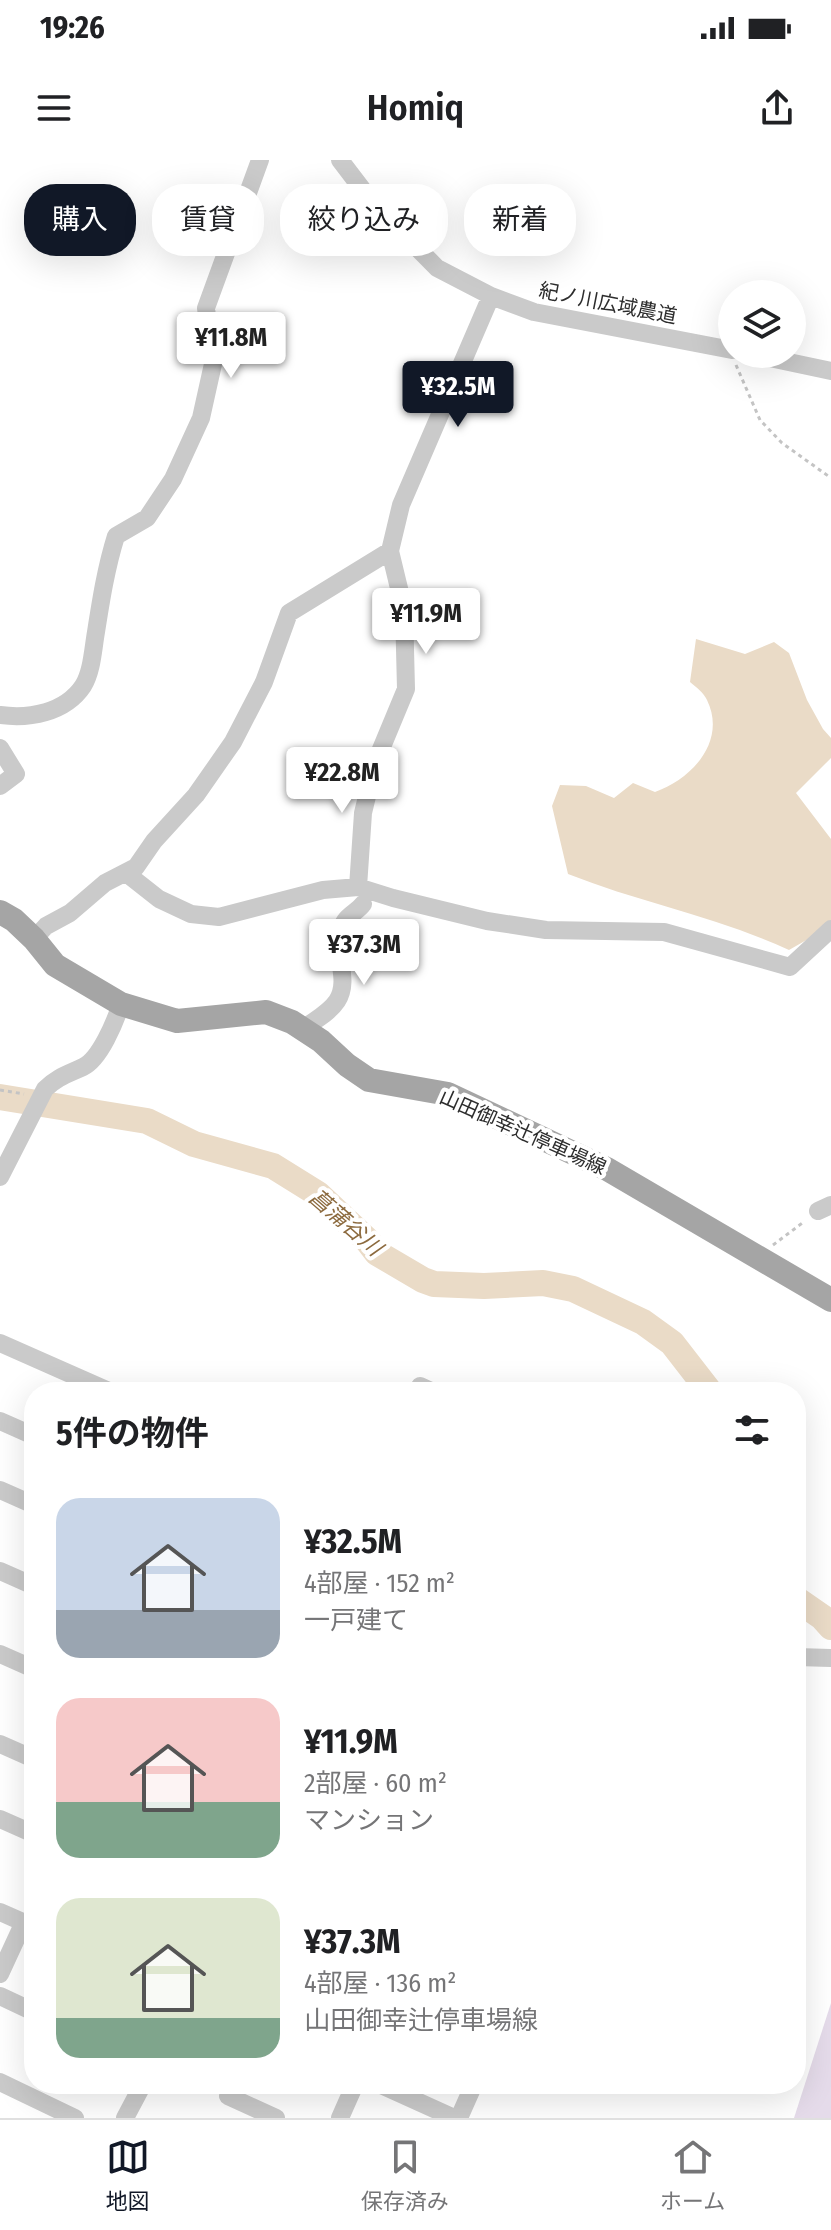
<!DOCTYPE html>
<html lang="ja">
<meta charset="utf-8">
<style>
:root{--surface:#fff;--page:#f2f2f2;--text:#202124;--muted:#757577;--line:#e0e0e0;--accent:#111827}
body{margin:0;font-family:"Fira Sans Condensed","Noto Sans JP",sans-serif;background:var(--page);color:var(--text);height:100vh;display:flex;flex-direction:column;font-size:30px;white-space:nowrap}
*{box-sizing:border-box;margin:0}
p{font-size:26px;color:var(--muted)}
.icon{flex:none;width:44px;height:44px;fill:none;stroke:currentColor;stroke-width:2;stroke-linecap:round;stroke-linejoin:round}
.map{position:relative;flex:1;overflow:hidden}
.details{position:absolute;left:24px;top:1222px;width:782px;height:712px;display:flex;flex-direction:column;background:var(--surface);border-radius:32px;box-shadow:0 8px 32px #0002}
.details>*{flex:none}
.guide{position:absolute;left:24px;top:24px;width:784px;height:72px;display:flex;gap:16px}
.controls{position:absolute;left:718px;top:120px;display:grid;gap:16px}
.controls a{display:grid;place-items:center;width:88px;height:88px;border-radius:50%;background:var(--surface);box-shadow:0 8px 32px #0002;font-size:40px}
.price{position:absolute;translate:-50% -68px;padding:0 18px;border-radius:8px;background:#fff;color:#222;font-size:26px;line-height:52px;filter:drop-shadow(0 2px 4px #0008)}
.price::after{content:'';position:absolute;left:50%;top:48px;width:24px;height:18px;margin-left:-12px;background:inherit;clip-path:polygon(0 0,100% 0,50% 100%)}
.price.selected{background:var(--accent);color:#fff}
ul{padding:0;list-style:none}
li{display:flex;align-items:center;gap:24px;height:200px;padding:0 32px}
li span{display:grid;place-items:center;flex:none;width:224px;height:160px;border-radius:24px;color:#555}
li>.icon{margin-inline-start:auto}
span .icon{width:96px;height:96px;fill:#fffc;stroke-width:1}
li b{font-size:34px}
h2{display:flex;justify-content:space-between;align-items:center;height:96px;padding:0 32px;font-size:34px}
.pill{padding:0 28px;border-radius:32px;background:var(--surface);box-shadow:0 8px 32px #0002;font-size:28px;line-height:72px}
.pill.selected{background:var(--accent);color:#fff}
.status{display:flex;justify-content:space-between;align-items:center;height:56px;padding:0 40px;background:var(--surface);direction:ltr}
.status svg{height:22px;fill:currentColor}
header{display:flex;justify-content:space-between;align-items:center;height:104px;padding:0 32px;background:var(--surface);font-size:36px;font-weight:600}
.dock{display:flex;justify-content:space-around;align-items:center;height:112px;border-top:2px solid var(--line);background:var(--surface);font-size:22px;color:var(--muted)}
.dock a{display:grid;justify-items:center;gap:4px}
.dock .selected{color:var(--accent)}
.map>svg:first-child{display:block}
.green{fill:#e5dbea}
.water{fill:#eadbc7}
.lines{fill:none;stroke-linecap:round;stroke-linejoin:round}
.river{stroke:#eadbc7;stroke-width:26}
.path{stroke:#c4c4c4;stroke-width:3;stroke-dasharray:4 4;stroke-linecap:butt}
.minor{stroke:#cacaca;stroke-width:18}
.major{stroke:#a5a5a5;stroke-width:24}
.labels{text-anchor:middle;stroke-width:8;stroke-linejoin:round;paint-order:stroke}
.street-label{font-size:20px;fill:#2d2d2d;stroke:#fff}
.water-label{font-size:22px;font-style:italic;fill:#8c6a3e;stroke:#fff}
</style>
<div class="status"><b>19:26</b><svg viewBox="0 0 49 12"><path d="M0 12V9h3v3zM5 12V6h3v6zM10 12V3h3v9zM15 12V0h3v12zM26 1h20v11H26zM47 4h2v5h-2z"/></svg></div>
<header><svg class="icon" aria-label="menu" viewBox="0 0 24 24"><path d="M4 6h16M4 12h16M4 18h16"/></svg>Homiq<svg class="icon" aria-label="share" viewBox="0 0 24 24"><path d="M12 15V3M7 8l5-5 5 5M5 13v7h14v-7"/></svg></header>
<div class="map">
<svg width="831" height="1958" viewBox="0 0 831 1958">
<rect width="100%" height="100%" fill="#fff"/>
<!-- green -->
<path class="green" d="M831 1843V1958H794Z"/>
<!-- water -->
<path class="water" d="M696 479 745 494 774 482 789 493 807 540 823 569 831 578V598L796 633 831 679V766L789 790C718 757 641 743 568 714L552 646 560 625 586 626 614 638 633 623 655 632C692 619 727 581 707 540 704 533 696 527 690 522Z"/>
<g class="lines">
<!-- river -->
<path class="river" d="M0 937 147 961 194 984 273 1006 318 1034 367 1080 377 1093 423 1120 434 1124 484 1126 543 1123 573 1129 643 1162 672 1183 710 1232
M796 1439 822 1457 831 1467"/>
<!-- path -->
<path class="path" d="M736 205 760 260 782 283 831 318
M0 930 24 934
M773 1085 805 1061"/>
<!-- minor -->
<path class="minor" d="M340 0 372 42 437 108 491 136 534 152 732 190
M751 194 831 211
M0 555C29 559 65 553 83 526 92 512 93 489 96 472 101 440 106 408 116 376L147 358 173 319 201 258 213 204 206 148 260 0
M0 588 16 614 0 626
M126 713 159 739 191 754 219 757 323 730 358 727 393 738 487 761 546 770 664 772 790 807 831 769
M358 727 363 653 369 628 379 594 406 529 404 449 390 391 401 345 491 136
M34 779 46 766 70 753 105 723 136 707 154 681 196 635 233 582 264 522 289 453 390 391
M303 869C315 860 329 853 337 841 353 816 327 786 345 761 350 754 358 751 363 744
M0 1017 45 929C57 917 68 914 83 907 100 899 115 862 121 844
M818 1051 831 1045
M0 1183 111 1232
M417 1232 420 1226 433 1232
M0 1261 34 1276
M0 1330 34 1345
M0 1411 34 1426
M0 1494 34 1509
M796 1497 831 1498
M0 1584 34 1599
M0 1659 34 1674
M0 1752 34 1767
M0 1814 24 1762
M0 1836 34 1852
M0 1922 75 1958
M234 1924 228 1936 276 1958
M379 1924 454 1958
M125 1958 143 1924
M340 1958 355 1924
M459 1958 474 1924"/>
<!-- major -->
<path class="major" d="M0 752 14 760 34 779 55 805 121 844 177 861 266 852 292 862 321 881 347 905 369 920 448 934 607 1009 831 1140"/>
</g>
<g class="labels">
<!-- street labels -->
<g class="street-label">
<text transform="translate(608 143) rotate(11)" y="7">紀ノ川広域農道</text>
<text transform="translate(523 972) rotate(24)" y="7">山田御幸辻停車場線</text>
</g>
<!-- water labels -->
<g class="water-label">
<text transform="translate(346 1062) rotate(41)" y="8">菖蒲谷川</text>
</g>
</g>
</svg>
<div class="controls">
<a><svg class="icon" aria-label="layers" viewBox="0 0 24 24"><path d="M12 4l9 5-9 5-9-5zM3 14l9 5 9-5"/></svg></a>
</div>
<b class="price" style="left:231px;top:220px">¥11.8M</b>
<b class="price selected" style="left:458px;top:269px">¥32.5M</b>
<b class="price" style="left:426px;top:496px">¥11.9M</b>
<b class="price" style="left:342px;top:655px">¥22.8M</b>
<b class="price" style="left:364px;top:827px">¥37.3M</b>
<div class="guide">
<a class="pill selected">購入</a>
<a class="pill">賃貸</a>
<a class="pill">絞り込み</a>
<a class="pill">新着</a>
</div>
<section class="details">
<h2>5件の物件<svg class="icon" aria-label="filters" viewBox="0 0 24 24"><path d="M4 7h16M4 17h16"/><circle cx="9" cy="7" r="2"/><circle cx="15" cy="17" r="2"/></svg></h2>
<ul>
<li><span style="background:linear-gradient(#c9d6e8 70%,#9aa5b1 0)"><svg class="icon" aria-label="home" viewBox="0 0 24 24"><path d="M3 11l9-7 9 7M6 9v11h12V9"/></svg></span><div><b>¥32.5M</b><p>4部屋 · 152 m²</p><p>一戸建て</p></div></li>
<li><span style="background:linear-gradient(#f6c9c9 65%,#7fa58c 0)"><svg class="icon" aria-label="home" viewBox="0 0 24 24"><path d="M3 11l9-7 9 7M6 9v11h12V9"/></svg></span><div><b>¥11.9M</b><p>2部屋 · 60 m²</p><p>マンション</p></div></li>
<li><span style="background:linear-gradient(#dfe7d0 75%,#7fa58c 0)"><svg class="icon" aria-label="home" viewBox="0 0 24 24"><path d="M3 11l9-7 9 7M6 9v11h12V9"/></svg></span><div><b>¥37.3M</b><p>4部屋 · 136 m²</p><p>山田御幸辻停車場線</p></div></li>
</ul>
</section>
</div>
<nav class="dock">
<a class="selected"><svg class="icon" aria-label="map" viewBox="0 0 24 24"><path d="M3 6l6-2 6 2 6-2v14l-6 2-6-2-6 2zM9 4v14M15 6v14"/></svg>地図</a>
<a><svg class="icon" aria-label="saved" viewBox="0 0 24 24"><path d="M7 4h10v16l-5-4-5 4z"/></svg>保存済み</a>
<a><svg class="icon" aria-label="home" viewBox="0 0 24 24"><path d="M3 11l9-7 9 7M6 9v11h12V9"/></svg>ホーム</a>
</nav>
